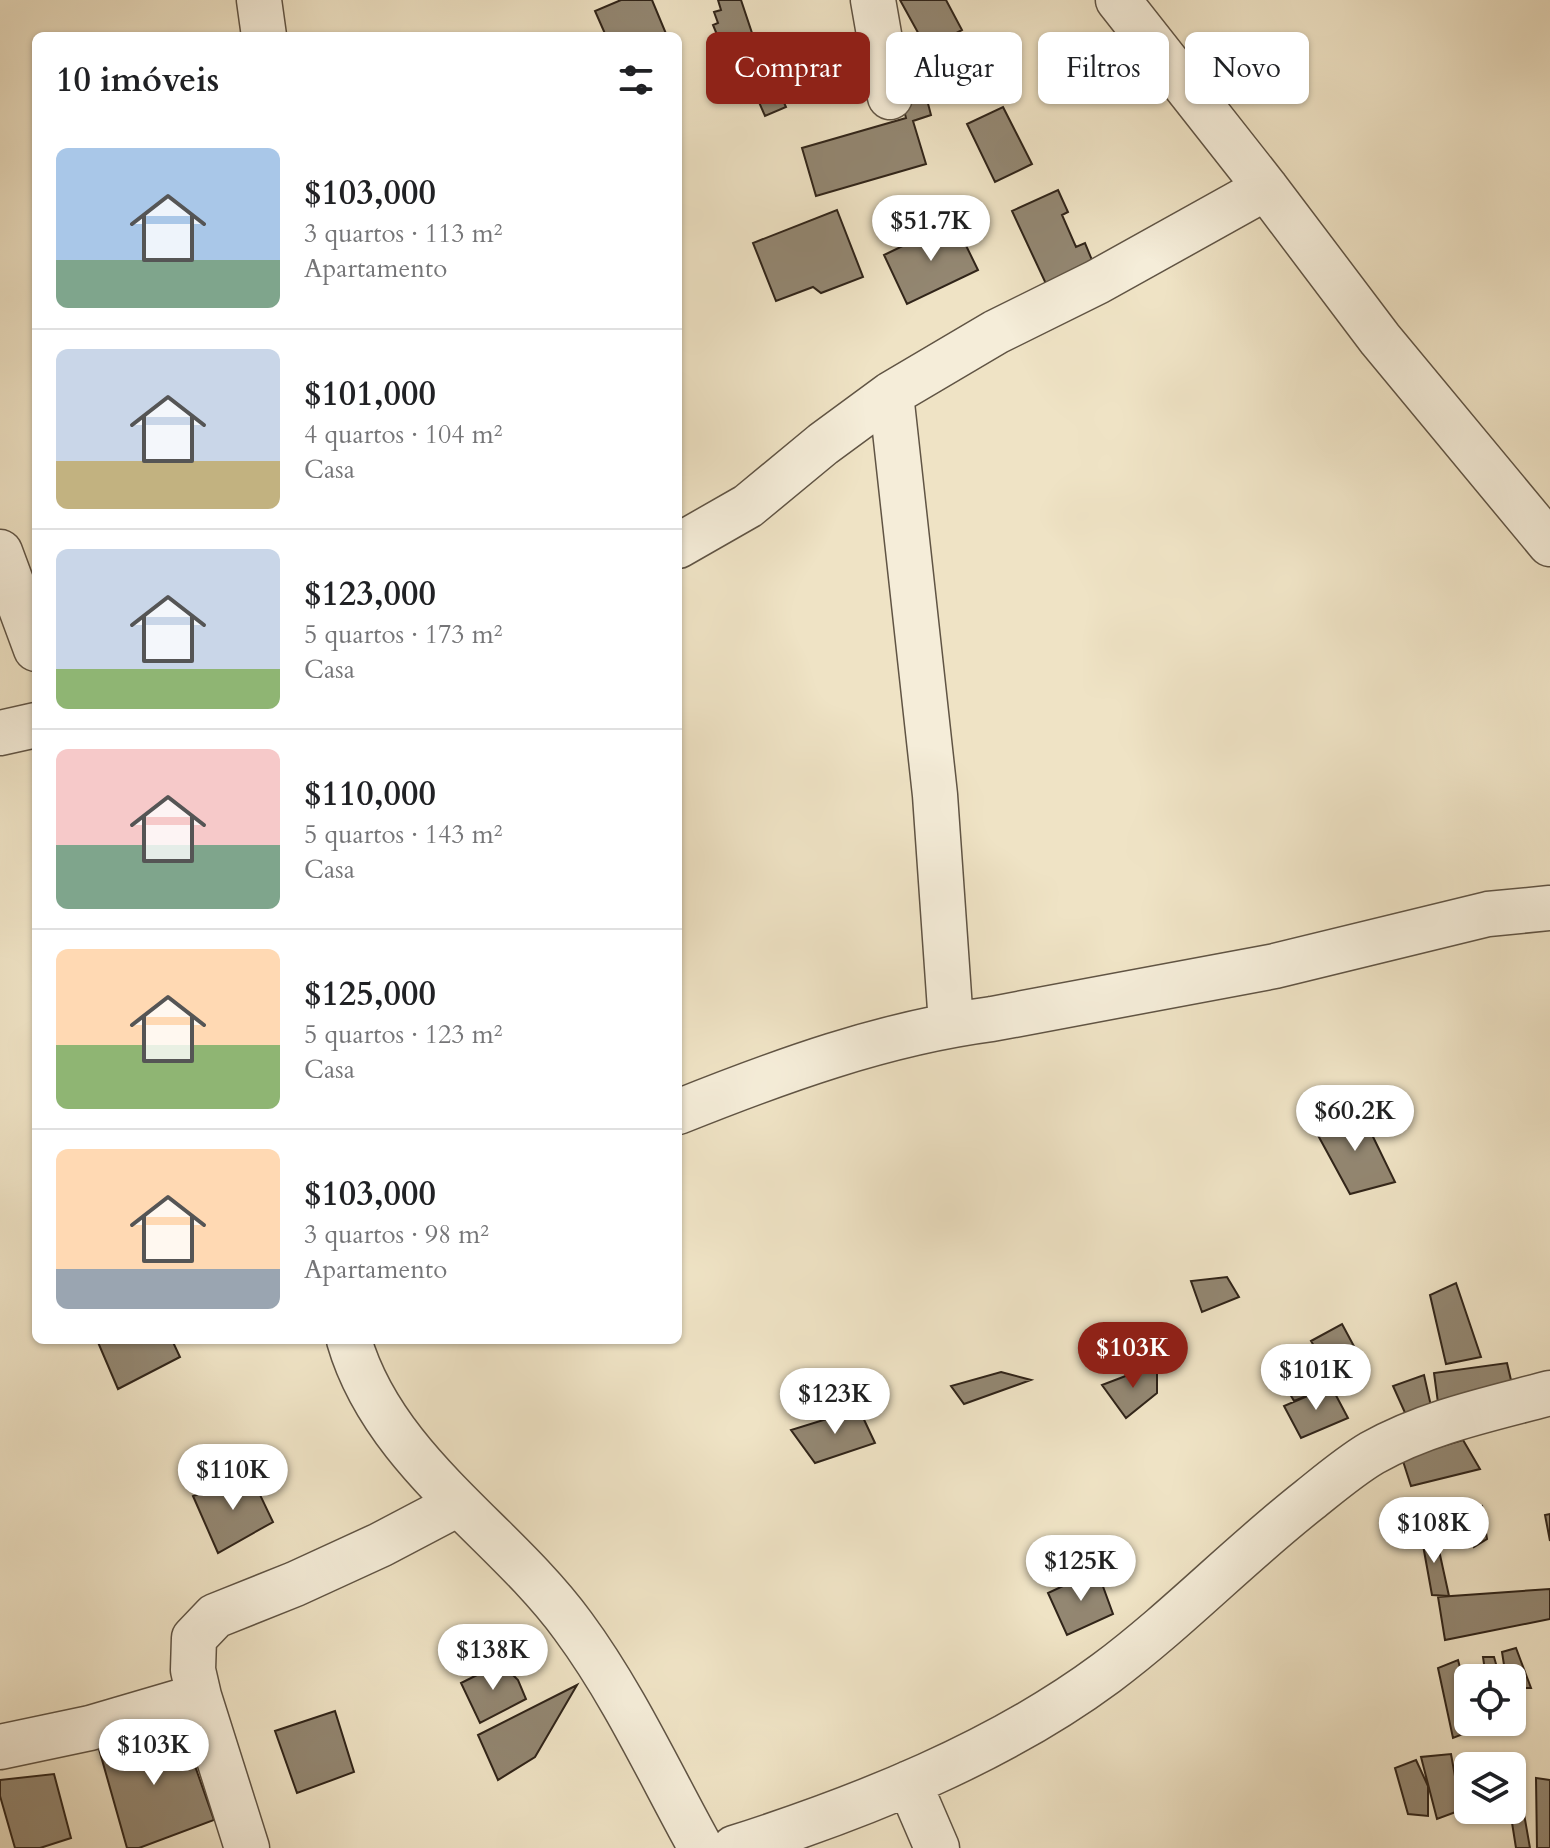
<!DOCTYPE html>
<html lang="pt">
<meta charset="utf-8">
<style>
:root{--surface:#fff;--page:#f2f2f2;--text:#202124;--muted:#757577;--line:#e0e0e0;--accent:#8f2418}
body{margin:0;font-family:Cardo,serif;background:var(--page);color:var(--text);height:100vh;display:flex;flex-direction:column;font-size:30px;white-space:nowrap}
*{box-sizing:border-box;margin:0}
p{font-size:26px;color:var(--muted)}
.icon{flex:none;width:44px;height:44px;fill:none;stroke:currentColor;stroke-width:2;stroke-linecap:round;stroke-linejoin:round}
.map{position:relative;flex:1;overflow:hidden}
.panel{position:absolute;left:32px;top:32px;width:650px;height:1312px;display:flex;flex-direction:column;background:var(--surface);border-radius:12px;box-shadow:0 2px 6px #0004}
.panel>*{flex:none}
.hud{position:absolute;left:706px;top:32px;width:724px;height:72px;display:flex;gap:16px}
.buttons{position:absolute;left:1454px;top:1664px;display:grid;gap:16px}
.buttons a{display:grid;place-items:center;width:72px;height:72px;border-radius:12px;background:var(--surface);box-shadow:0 2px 6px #0004;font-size:40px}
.price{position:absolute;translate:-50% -68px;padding:0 18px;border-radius:28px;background:#fff;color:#222;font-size:26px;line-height:52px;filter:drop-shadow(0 2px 4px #0008)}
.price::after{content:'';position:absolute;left:50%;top:48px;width:24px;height:18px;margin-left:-12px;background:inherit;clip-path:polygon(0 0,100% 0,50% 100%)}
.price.active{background:var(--accent);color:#fff}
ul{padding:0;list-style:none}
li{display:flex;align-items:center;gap:24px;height:200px;padding:0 24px}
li+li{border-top:2px solid var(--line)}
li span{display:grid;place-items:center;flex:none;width:224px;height:160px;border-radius:12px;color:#555}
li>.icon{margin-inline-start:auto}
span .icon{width:96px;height:96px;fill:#fffc;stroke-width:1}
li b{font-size:34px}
h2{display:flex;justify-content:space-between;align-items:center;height:96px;padding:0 24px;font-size:34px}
.chip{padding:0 28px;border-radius:12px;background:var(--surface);box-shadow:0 2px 6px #0004;font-size:28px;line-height:72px}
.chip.active{background:var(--accent);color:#fff}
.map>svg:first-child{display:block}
.building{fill:#938772;stroke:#302419;stroke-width:2}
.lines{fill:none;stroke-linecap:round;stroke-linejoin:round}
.street-casing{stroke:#605444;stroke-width:47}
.street{stroke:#f5edd9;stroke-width:44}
</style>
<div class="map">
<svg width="1550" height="1848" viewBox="0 0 1550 1848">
<rect width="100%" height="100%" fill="#efe3c5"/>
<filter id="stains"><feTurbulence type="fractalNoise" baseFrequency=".0025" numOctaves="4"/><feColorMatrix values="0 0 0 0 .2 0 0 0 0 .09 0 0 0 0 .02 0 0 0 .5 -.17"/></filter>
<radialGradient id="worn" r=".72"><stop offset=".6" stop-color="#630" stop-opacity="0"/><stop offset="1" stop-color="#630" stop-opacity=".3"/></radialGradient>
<!-- building -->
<path class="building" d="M621 0H652L667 36H606L595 11Z
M718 0H741L755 42 732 52 727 39 720 42 713 25 718 23 714 12 721 10Z
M900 0H946L962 30 927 49Z
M762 54 786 107 765 116 742 63Z
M925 92 931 115 913 121 926 164 816 196 802 148 906 118 901 98Z
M1003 107 1032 164 995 182 967 124Z
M1058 190 1068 212 1062 215 1076 247 1085 243 1094 265 1047 286 1012 211Z
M837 210 863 277 821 293 813 287 776 301 753 243Z
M954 221 978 270 907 304 884 255Z
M1360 1110 1395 1182 1350 1194 1314 1128Z
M1227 1277 1239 1297 1202 1312 1191 1281Z
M1456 1283 1481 1357 1446 1364 1430 1295Z
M1342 1324 1363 1363 1337 1384 1311 1341Z
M97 1340H172L180 1357 118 1389Z
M1311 1350 1331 1386 1294 1401 1274 1366Z
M1507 1363 1514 1393 1438 1403 1434 1373Z
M1157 1364V1393L1126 1418 1102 1385Z
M1001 1372 1031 1380 964 1404 951 1386Z
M1424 1375 1431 1406 1406 1415 1393 1386Z
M1331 1386 1348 1418 1301 1438 1284 1406Z
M859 1409 875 1443 815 1463 791 1430Z
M1463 1440 1480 1469 1411 1486 1402 1458Z
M251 1476 273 1522 218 1553 193 1496Z
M1482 1506 1487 1539 1474 1547 1463 1509Z
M1550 1514V1541L1545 1515Z
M1435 1532 1449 1596 1432 1595 1421 1534Z
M1097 1570 1113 1614 1067 1635 1048 1593Z
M1550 1589V1619L1445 1640 1438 1597Z
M1516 1648 1531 1688H1512V1678H1506L1502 1652Z
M1483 1657H1494L1500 1678H1486Z
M1458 1660 1468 1698V1722H1474L1476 1729 1453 1738 1438 1668Z
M501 1663 518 1680 526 1699 480 1723 461 1683Z
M577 1685 535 1757 498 1780 478 1735Z
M335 1711 354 1772 297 1793 275 1731Z
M182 1729 214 1820 139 1848H127L97 1742Z
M1451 1754 1461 1810 1437 1819 1421 1757Z
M1416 1760 1428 1786V1816L1408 1814 1395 1768Z
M54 1774 71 1838 40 1848H15L0 1796V1780Z
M1536 1778 1550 1780V1848H1537Z
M1512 1790 1520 1791 1530 1848H1516L1510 1810H1512Z"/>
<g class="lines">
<!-- street casing -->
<g class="street-casing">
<path id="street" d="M259 0 264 36
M873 0 890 97
M1118 0 1266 188 1380 339 1550 544
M891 394 935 795 951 1024
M678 546 748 506 823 444 891 394 996 332 1097 282 1266 188
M0 552 36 649
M0 733 36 725
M678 1112C778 1072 884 1033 992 1019L1275 966 1488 914 1550 908
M349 1340C384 1461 503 1530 573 1626 624 1695 660 1774 701 1848
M0 1747 90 1728 199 1696
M909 1783 937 1848
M247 1848 199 1696 193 1670 194 1638 215 1616 295 1584 380 1545 458 1504
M734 1848C862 1807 998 1753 1106 1673 1177 1620 1239 1555 1309 1500 1329 1484 1350 1466 1372 1453 1427 1422 1490 1409 1550 1393"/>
</g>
<!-- street -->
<use href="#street" class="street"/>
</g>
<rect width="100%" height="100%" filter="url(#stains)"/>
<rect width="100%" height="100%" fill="url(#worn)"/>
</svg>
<div class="buttons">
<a><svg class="icon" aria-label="locate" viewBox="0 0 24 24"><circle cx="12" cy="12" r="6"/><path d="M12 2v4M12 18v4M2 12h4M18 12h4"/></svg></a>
<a><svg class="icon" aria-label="layers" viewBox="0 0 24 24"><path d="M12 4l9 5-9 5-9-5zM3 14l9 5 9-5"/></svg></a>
</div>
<b class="price" style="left:931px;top:263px">$51.7K</b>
<b class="price" style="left:1355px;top:1153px">$60.2K</b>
<b class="price active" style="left:1133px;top:1390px">$103K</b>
<b class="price" style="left:1316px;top:1412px">$101K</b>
<b class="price" style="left:835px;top:1436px">$123K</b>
<b class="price" style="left:233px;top:1512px">$110K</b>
<b class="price" style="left:1434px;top:1565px">$108K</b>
<b class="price" style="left:1081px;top:1603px">$125K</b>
<b class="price" style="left:493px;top:1692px">$138K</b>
<b class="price" style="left:154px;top:1787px">$103K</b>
<div class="hud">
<a class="chip active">Comprar</a>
<a class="chip">Alugar</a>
<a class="chip">Filtros</a>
<a class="chip">Novo</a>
</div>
<section class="panel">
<h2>10 imóveis<svg class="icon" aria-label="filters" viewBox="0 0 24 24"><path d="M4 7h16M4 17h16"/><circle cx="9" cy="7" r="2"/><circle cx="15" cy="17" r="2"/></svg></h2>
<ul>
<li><span style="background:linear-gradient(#a9c7e8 70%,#7fa58c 0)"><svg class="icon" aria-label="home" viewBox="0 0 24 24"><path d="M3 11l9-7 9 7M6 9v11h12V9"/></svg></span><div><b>$103,000</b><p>3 quartos · 113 m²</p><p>Apartamento</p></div></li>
<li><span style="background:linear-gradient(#c9d6e8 70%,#c2b280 0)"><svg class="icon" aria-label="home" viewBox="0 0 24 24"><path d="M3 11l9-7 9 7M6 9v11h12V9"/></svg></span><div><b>$101,000</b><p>4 quartos · 104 m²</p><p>Casa</p></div></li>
<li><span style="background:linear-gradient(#c9d6e8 75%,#8fb573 0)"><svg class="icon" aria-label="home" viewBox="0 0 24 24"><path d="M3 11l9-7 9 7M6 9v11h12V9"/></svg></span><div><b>$123,000</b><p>5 quartos · 173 m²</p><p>Casa</p></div></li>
<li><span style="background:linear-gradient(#f6c9c9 60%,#7fa58c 0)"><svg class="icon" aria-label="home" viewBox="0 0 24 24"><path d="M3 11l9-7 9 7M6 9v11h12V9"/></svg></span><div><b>$110,000</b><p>5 quartos · 143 m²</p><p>Casa</p></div></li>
<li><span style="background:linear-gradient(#ffd9b3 60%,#8fb573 0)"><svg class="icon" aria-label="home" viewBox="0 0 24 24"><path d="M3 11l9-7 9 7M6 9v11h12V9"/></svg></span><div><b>$125,000</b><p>5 quartos · 123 m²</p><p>Casa</p></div></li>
<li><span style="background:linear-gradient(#ffd9b3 75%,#9aa5b1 0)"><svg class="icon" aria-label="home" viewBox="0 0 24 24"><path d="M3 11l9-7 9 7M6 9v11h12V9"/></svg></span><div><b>$103,000</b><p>3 quartos · 98 m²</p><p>Apartamento</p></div></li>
</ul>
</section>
</div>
